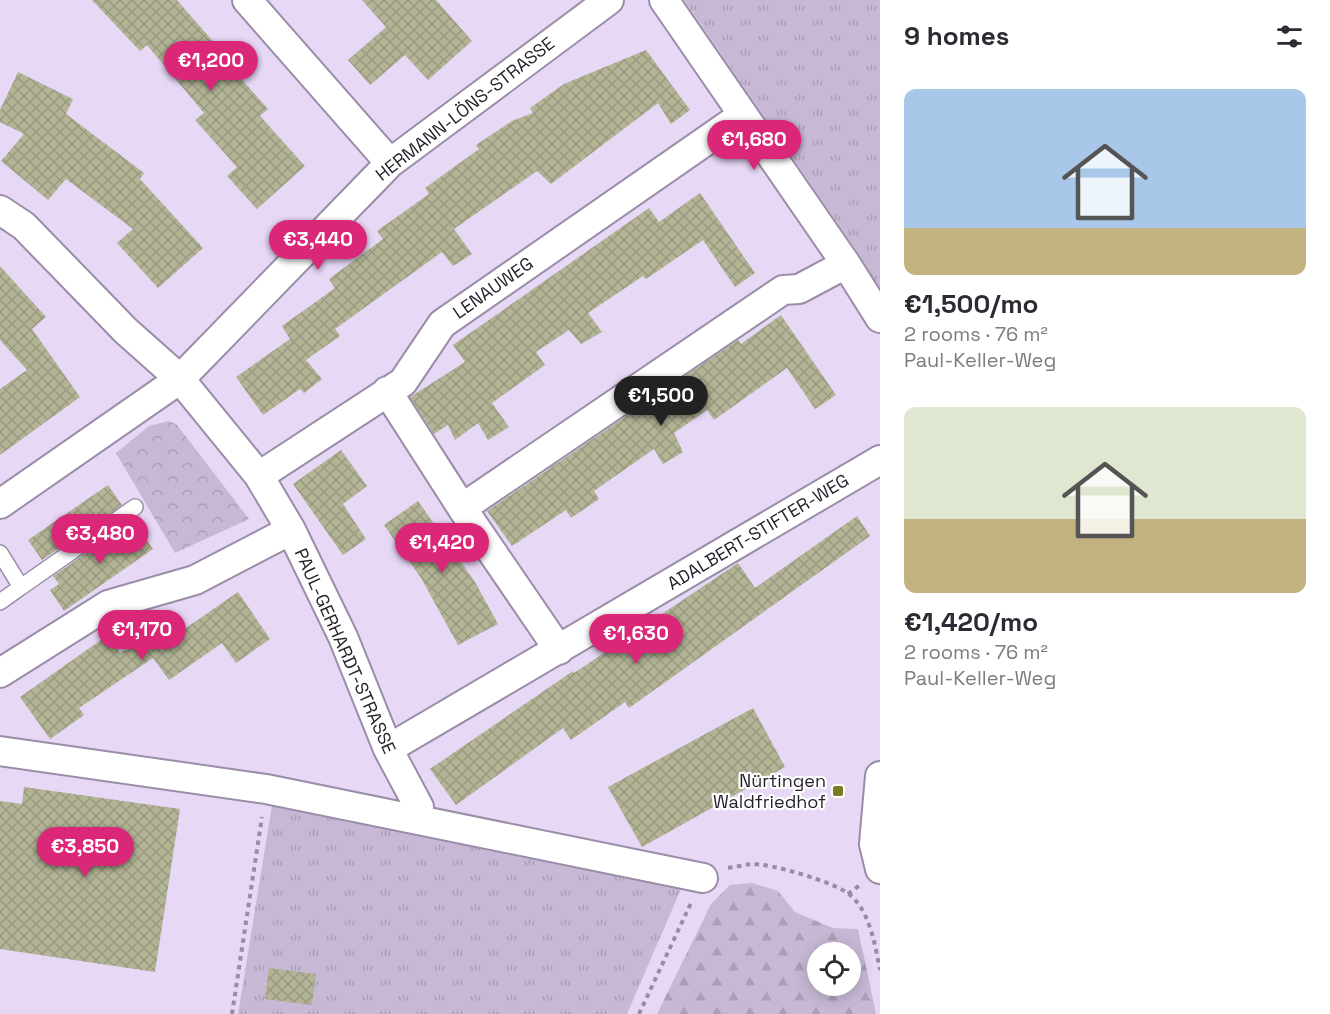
<!DOCTYPE html>
<meta charset="utf-8">
<style>
:root{--surface:#fff;--page:#f7f7f7;--text:#2b2b33;--muted:#7c7c81;--accent:#db2777}
body{margin:0;font-family:"Space Grotesk",sans-serif;background:var(--page);color:var(--text);height:100vh;display:flex;flex-direction:column;font-size:22px;white-space:nowrap}
*{box-sizing:border-box;margin:0}
p{font-size:20px;color:var(--muted)}
.icon{flex:none;width:33px;height:33px;fill:none;stroke:currentColor;stroke-width:2;stroke-linecap:round;stroke-linejoin:round}
.map{position:relative;flex:1;overflow:hidden}
.side{display:flex;flex-direction:column;background:var(--surface);width:450px}
.side>*{flex:none}
.buttons{position:absolute;left:807px;top:942px;display:grid;gap:12px}
.buttons a{display:grid;place-items:center;width:54px;height:54px;border-radius:50%;background:var(--surface);box-shadow:0 3px 15px #0003;font-size:30px}
.price{position:absolute;translate:-50% -51px;padding:0 14px;border-radius:21px;background:var(--accent);color:#fff;font-size:20px;line-height:39px;filter:drop-shadow(0 2px 3px #0008)}
.price::after{content:'';position:absolute;left:50%;top:36px;width:18px;height:14px;margin-left:-9px;background:inherit;clip-path:polygon(0 0,100% 0,50% 100%)}
.price.selected{background:#222;color:#fff}
ul{padding:0;list-style:none}
li{display:grid;align-content:center;gap:12px;height:318px;padding:0 24px}
li span{display:grid;place-items:center;height:186px;border-radius:12px;color:#555}
li>.icon{margin-inline-start:auto}
span .icon{width:108px;height:108px;fill:#fffc;stroke-width:1}
li b{font-size:26px}
h2{display:flex;justify-content:space-between;align-items:center;height:72px;padding:0 24px;font-size:26px}
main{display:flex;flex:1;min-height:0}
.map>svg:first-child{display:block}
.grass{fill:url(#grass-tufts)}
.forest{fill:url(#forest-firs);fill-rule:evenodd}
.park{fill:url(#park-crowns)}
.building{fill:url(#building-cross-hatch)}
.lines{fill:none;stroke-linecap:round;stroke-linejoin:round}
.lane-casing{stroke:#9a8da8;stroke-width:18}
.street-casing{stroke:#9a8da8;stroke-width:32}
.path{stroke:#988da3;stroke-width:4;stroke-dasharray:4.5 4.5;stroke-linecap:butt}
.lane{stroke:#fff;stroke-width:15}
.street{stroke:#fff;stroke-width:28}
.poi-dot{fill:#797a22;stroke:#fff;stroke-width:2}
.labels{text-anchor:middle;stroke-width:4.5;stroke-linejoin:round;paint-order:stroke}
.street-label{font-size:18px;fill:#241f29;stroke:#fff}
.poi-label{font-size:18px;fill:#241f29;stroke:#fff;text-anchor:end}
</style>
<main>
<div class="map">
<svg width="880" height="1014" viewBox="0 0 880 1014">
<defs>
<pattern id="grass-tufts" width="24" height="20" patternUnits="userSpaceOnUse" patternTransform="scale(1.5)"><rect width="24" height="20" fill="#c7b9d5"/><path d="M3 7l-1-3M5 7V3M7 7l1-3M15 17l-1-3M17 17v-4M19 17l1-3" fill="none" stroke="#ab9fb7"/></pattern>
<pattern id="forest-firs" width="22" height="20" patternUnits="userSpaceOnUse" patternTransform="scale(1.5)"><rect width="22" height="20" fill="#c7b9d5"/><path d="M5 1l3.5 6h-7zM16 11l3.5 6h-7z" fill="#ab9fb7"/></pattern>
<pattern id="park-crowns" width="20" height="18" patternUnits="userSpaceOnUse" patternTransform="scale(1.5)"><rect width="20" height="18" fill="#c7b9d5"/><path d="M2 6a3 3 0 1 1 6 0M12 15a3 3 0 1 1 6 0" fill="none" stroke="#ab9fb7"/></pattern>
<pattern id="building-cross-hatch" width="8" height="8" patternUnits="userSpaceOnUse" patternTransform="scale(1.5)"><rect width="8" height="8" fill="#b2b495"/><path d="M0 0l8 8M0 8l8-8" fill="none" stroke="#999a80"/></pattern>
</defs>
<rect width="100%" height="100%" fill="#e7d8f6"/>
<!-- grass -->
<path class="grass" d="M684 0H880V293L860 256Z
M273 799 684 882 627 1014H238Z"/>
<!-- forest -->
<path class="forest" d="M752 883 778 891 795 912 833 928 858 929 876 1014H657L711 904 730 885ZM818 952H850V986H818Z"/>
<!-- park -->
<path class="park" d="M169 421 177 425 249 519 175 553 116 453 149 426Z"/>
<!-- building -->
<path class="building" d="M92 0H177L230 61 228 64 268 109 260 116 305 166 257 209 227 176 237 167 195 120 204 113 147 45 140 51Z
M362 0H436L472 41 428 80 405 55 370 85 348 60 386 27Z
M646 50 690 110 671 124 658 103 551 184 537 171 454 229 472 254 453 266 442 252 335 329 340 336 306 360 322 379 304 393 300 389 263 415 236 377 290 339 282 326 335 288 329 279 383 239 377 231 429 194 425 188 479 149 476 145 512 121 533 113 530 108 564 84Z
M18 72 73 99 66 114 144 173 140 179 203 248 158 288 117 243 133 229 66 179 48 200 1 161 24 134 0 122V110Z
M700 193 755 273 735 287 703 240 646 279 643 276 588 313 602 332 581 344 569 330 536 352 545 365 492 403 509 427 488 440 478 423 455 440 448 425 434 434 410 397 465 362 453 345 649 208 659 222Z
M0 266 46 317 32 329 80 397 0 455V389L27 370 0 340Z
M781 315 836 395 815 409 787 368 714 420 707 410 674 433 683 452 663 464 654 449 594 491 599 499 571 518 566 510 512 546 487 511 738 340 741 344Z
M341 450 367 486 343 504 366 539 343 555 293 484Z
M108 485 122 505 42 560 28 540Z
M418 501 475 582 498 624 458 645 421 578 384 525Z
M857 516 870 536 629 708 625 702 571 740 563 728 456 805 430 769 573 671 574 673 738 563 755 588Z
M133 521 153 549 64 611 50 590 59 584 53 576Z
M238 592 270 639 236 663 222 643 169 680 153 658 79 708 84 715 50 739 20 697 108 635 120 653 173 616 183 630Z
M753 708 785 767 642 847 608 787Z
M24 787 180 809 155 972 0 949V801L22 804Z
M269 968 316 974 312 1005 265 999Z"/>
<g class="lines">
<!-- lane casing -->
<g class="lane-casing">
<path id="lane" d="M0 553 21 587 135 507
M0 602 21 587"/>
</g>
<!-- street casing -->
<g class="street-casing">
<path id="street" d="M247 0 390 163
M664 0 846 264 880 318
M0 210 24 226 126 331 180 379 259 476 291 530 343 637 388 749 419 807
M387 391 462 508 559 650
M259 476 403 382 442 324 743 115
M0 504 180 379 390 163 609 0
M462 508 783 290 799 289 846 264
M0 673 108 605 195 580 291 530
M388 749 880 460
M0 751 266 789 703 878
M880 776 874 844 880 869"/>
</g>
<!-- path -->
<path class="path" d="M728 868C736 867 744 865 751 864 770 863 834 882 849 894 870 911 875 945 880 970
M848 894 860 885
M232 1014 262 817
M639 1014 691 903"/>
<!-- lane -->
<use href="#lane" class="lane"/>
<!-- street -->
<use href="#street" class="street"/>
</g>
<!-- markers -->
<rect class="poi-dot" x="832" y="785" width="12" height="12" rx="3"/>
<g class="labels">
<!-- street labels -->
<g class="street-label">
<text transform="translate(465 109) rotate(-38)" y="6">HERMANN-LÖNS-STRASSE</text>
<text transform="translate(493 288) rotate(-35)" y="6">LENAUWEG</text>
<text transform="translate(758 532) rotate(-31)" y="6">ADALBERT-STIFTER-WEG</text>
<text transform="translate(345 651) rotate(66)" y="6">PAUL-GERHARDT-STRASSE</text>
</g>
<!-- poi labels -->
<g class="poi-label">
<text x="826" y="787">Nürtingen<tspan x="826" dy="21">Waldfriedhof</tspan></text>
</g>
</g>
</svg>
<div class="buttons">
<a><svg class="icon" aria-label="locate" viewBox="0 0 24 24"><circle cx="12" cy="12" r="6"/><path d="M12 2v4M12 18v4M2 12h4M18 12h4"/></svg></a>
</div>
<b class="price" style="left:211px;top:92px">€1,200</b>
<b class="price" style="left:754px;top:171px">€1,680</b>
<b class="price" style="left:318px;top:271px">€3,440</b>
<b class="price selected" style="left:661px;top:427px">€1,500</b>
<b class="price" style="left:100px;top:565px">€3,480</b>
<b class="price" style="left:442px;top:574px">€1,420</b>
<b class="price" style="left:142px;top:661px">€1,170</b>
<b class="price" style="left:636px;top:665px">€1,630</b>
<b class="price" style="left:85px;top:878px">€3,850</b>
</div>
<section class="side">
<h2>9 homes<svg class="icon" aria-label="filters" viewBox="0 0 24 24"><path d="M4 7h16M4 17h16"/><circle cx="9" cy="7" r="2"/><circle cx="15" cy="17" r="2"/></svg></h2>
<ul>
<li><span style="background:linear-gradient(#a9c7e8 75%,#c2b280 0)"><svg class="icon" aria-label="home" viewBox="0 0 24 24"><path d="M3 11l9-7 9 7M6 9v11h12V9"/></svg></span><div><b>€1,500/mo</b><p>2 rooms · 76 m²</p><p>Paul-Keller-Weg</p></div></li>
<li><span style="background:linear-gradient(#dfe7d0 60%,#c2b280 0)"><svg class="icon" aria-label="home" viewBox="0 0 24 24"><path d="M3 11l9-7 9 7M6 9v11h12V9"/></svg></span><div><b>€1,420/mo</b><p>2 rooms · 76 m²</p><p>Paul-Keller-Weg</p></div></li>
</ul>
</section>
</main>
